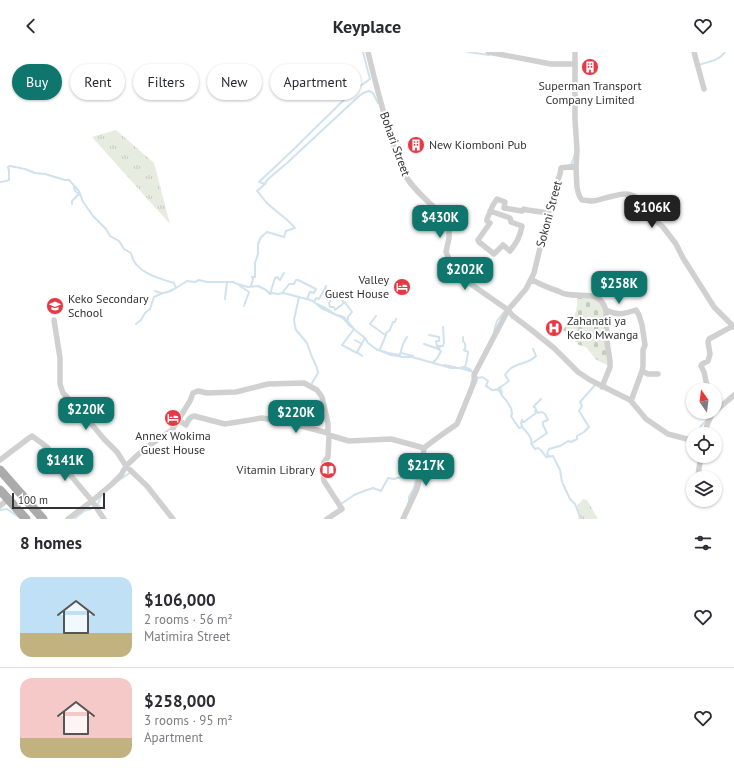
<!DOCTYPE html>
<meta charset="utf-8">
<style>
:root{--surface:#fff;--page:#f7f7f7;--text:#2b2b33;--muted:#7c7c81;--line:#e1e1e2;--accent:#0f766e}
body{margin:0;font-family:"PT Sans",sans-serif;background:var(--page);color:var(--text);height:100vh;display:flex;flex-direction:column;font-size:15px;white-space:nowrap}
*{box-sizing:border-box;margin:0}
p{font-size:13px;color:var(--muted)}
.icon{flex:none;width:22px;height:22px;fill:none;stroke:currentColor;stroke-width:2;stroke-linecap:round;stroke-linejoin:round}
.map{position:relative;height:467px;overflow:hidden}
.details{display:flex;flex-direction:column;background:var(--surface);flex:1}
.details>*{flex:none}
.guide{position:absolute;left:12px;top:12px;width:400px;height:36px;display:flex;gap:8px}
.needle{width:26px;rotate:346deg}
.fabs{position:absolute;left:686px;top:331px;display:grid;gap:8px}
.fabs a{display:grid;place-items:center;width:36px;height:36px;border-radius:50%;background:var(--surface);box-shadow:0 1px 3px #0004;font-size:20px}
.scale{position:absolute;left:12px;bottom:10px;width:93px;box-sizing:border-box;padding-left:4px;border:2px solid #333;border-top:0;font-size:11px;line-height:14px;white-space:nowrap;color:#333;-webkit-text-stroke:3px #fff;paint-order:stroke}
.price{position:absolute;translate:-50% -34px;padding:0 9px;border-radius:8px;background:var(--accent);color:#fff;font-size:13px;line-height:26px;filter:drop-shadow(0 1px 2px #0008)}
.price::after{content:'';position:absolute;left:50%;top:24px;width:12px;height:9px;margin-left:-6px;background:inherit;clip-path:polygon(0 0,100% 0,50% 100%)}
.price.active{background:#222;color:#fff}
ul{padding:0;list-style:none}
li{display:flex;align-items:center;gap:12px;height:100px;padding:0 20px}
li+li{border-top:1px solid var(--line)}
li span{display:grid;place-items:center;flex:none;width:112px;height:80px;border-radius:12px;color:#555}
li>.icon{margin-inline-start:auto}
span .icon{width:48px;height:48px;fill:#fffc;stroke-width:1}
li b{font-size:17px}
h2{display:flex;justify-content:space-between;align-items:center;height:48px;padding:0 20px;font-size:17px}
.pill{padding:0 14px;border-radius:18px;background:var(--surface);box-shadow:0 1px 3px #0004;font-size:14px;line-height:36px}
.pill.active{background:var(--accent);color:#fff}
header{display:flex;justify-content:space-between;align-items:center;height:52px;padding:0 20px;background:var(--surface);font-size:18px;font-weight:600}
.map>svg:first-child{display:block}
.grass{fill:url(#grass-tufts)}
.cemetery{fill:url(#cemetery-stones)}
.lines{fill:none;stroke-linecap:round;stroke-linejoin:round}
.stream{stroke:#cfe2ee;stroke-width:2}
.street{stroke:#d0d0d0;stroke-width:5.5}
.primary{stroke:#ababab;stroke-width:9}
.labels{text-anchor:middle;stroke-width:4;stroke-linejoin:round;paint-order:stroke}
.poi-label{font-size:12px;fill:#333;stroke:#fff;text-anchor:start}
.street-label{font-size:12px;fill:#333;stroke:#fff}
</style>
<header><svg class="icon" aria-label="back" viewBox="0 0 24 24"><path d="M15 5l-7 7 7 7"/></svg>Keyplace<svg class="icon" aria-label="heart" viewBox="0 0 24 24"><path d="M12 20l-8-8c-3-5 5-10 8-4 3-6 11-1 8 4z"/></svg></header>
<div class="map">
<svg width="734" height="467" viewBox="0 0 734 467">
<defs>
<pattern id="grass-tufts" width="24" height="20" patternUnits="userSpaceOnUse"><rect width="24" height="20" fill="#e6ecdf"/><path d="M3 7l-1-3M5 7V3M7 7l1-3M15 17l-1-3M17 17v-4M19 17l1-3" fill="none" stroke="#c6cbc0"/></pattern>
<pattern id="cemetery-stones" width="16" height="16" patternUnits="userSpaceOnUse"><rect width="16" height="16" fill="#e6ecdf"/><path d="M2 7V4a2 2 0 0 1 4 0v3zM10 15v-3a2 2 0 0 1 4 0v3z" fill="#c6cbc0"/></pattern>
</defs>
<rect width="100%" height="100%" fill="#fff"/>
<!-- grass -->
<path class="grass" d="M116 78 154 111 170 172 92 85Z
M583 447 587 448 598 467H579L577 453 581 450Z"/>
<!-- cemetery -->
<path class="cemetery" d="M584 244 593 246 602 251 606 265 609 314C605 312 600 310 597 308 590 302 590 295 579 293L563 278C565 274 569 271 572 268 576 262 578 253 577 246Z"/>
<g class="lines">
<!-- stream -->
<path class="stream" d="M468 0 489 3
M698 13C708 10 719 9 725 0
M571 113 575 102
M0 130 6 129 9 128V119L8 115 10 114 25 117 35 121 45 122 65 128H69L79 139 83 150 84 151 93 164 106 177 110 184 119 189 124 197 131 201C134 220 158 226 174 231L176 236 187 229 195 230 199 228 207 230H233L237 232 248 235 258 234 266 238 270 242 272 241 278 242 283 241 307 247 313 249 321 256 343 266 350 274 365 286 368 291 376 297 391 303 398 304 402 305H412L451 316H460L473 320
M265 132 259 130 294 97 305 86 352 40 370 27 363 0
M72 152V149L79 142 75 139 74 135
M240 234 249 240 244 254
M252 235 251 234 253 227 252 225H255V211L258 202V192L261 185 267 180 284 185 286 179 295 176C287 166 276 160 267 151 263 147 261 143 257 139L265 132 267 128 287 111 358 45 363 41 369 39 373 41 378 51
M325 236 340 246 344 250 341 254H340L335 258
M155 239 161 241H163
M283 241V240C285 236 288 235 289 232H294L296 228H298L316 237 314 241 310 240 307 247
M270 242 275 226 277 225 280 228 284 221
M334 242 329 251 330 255H334L335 257
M299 245 294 268 295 274 296 278 307 291 312 305 317 316 318 321 312 331
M225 247 227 230
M314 250 316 246 319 247 323 240 326 234
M344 250 347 253 352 260 348 265V267L347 268
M318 252C323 255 329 257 333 261
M337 263 344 265 354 277
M376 264 370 272 377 277 385 283
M136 272 141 268 145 261 150 257 154 245 163 241 168 240 176 236
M354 277 342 293 357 301
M494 279 497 269 504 260
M429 283 439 285V289H436L437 294
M463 285V289C466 291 466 296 464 298L468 300 467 308 465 315
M355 288 362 292
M424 292 436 296
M377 298H379L380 297 386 283V281L390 278 393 270H395L396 267
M382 299 388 301 400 303
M401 301 413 304
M400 302 403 292 407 285
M362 304 357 300 365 286
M433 311 438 305 441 299 436 296 439 297 440 295 437 294H443L444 291 443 275
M444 313 455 315
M462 315H465L471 318
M477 325 478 326 482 325 488 329 486 334C492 337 491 340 498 337L503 345 506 348 511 356 512 362 511 364 519 376 522 375C525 378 530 383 531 387 532 392 531 393 535 397L538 396 541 398 546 405 553 404 560 418 562 430
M472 333 471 331 473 324
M498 337 499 336 509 329 505 323C508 319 511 315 515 314 523 310 529 311 536 304L534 299 533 297
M501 342 502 341 500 335H501
M534 355 535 353 541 347
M521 375 522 374 521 371 522 368 523 370H524L536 361 535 359
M697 382 701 374 707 368
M531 392 547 381 543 373V370L548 368 545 362 542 360 538 361 534 354
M549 404 547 402 549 397 560 394 568 389 571 390 577 387V384L584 380 589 375 579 359 582 354 580 350 596 332
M118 429 131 420
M563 432 570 447 575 452 581 467
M409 450V445L414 436 416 427 419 426
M99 454 98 452 101 444
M341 454V452L354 443 364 439 373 436 381 439 388 426 394 427C401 424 408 426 416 427
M0 458 7 457 20 466
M74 467 84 459 91 457"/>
<!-- street -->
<path class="street" d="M368 0C375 30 383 59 392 89 396 100 398 113 405 123 416 142 436 155 451 172L449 177V186L446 200 453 216 465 228 508 258 513 264 529 276 554 296 578 320 590 328 628 347 631 349 646 367 668 382 687 387 693 386
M488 0 551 12H575
M694 0 704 37
M576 114C577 125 575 140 582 148 585 148 589 149 592 149 605 148 625 136 637 146L656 169 663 175 676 192 683 206 709 247 714 255 734 275
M490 159 510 166 511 170 522 174C520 185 517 190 510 199L503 193 494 202 479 190 478 188 490 171 487 169V167L493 153 497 147 505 150 504 156 522 159 524 157 527 158 549 161
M532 228C540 232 548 236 558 239 560 240 563 242 566 242 583 246 599 237 606 258 617 264 624 262 636 258L639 263 642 273 644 286 645 293 643 298V314L642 319 648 322H658
M54 268 60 306V332L63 341 84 363 104 387 117 400 126 414 147 434 173 467
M602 335 610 315V309L607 290 606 258
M708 338 704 320 701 314 702 312 708 309 710 302 708 290 709 287 733 274
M631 349 642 319
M178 368 186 373C188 369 189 365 194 364L225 372 262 366 286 370 328 381 329 383 349 389 391 387 424 396
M705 382 707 373 712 362 734 343
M0 408 29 386 32 384 47 395 92 449 104 467
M698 423 701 404
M0 454 8 447
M68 467 92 449 112 432 121 423 126 414 144 397 172 378 190 349 193 341 198 339 207 341 236 340 268 332 304 331 317 338 322 345 328 371V381
M327 467 342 457 324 429 323 416 324 410 328 405 329 383
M403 467 417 437 421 420 420 414 423 405 424 396C435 387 446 380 457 372L475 328 474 323 508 258 526 237 534 221 552 146 560 122 561 116 576 114 577 98 575 67V0"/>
<!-- primary -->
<path class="primary" d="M0 418 43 467
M0 438 26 467"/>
</g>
<!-- icons -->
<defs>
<g id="building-disc" transform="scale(0.9)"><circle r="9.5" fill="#e63946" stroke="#fff"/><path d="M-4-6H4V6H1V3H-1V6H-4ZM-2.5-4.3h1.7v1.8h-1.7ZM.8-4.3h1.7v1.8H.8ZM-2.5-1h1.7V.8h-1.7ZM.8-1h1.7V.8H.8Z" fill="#fff"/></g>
<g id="hotel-disc" transform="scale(0.9)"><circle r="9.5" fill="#e63946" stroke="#fff"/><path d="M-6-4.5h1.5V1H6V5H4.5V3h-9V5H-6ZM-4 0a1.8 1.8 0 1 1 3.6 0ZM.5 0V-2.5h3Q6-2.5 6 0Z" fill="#fff"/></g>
<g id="school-disc" transform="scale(0.9)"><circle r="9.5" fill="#e63946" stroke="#fff"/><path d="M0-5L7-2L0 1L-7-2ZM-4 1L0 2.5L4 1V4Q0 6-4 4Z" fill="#fff"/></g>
<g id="hospital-disc" transform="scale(0.9)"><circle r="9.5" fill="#e63946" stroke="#fff"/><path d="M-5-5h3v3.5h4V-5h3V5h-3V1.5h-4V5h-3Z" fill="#fff"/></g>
<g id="library-disc" transform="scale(0.9)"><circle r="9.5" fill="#e63946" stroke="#fff"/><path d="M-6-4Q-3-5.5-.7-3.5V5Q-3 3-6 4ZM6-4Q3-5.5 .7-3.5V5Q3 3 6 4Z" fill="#fff"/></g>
</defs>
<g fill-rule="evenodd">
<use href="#building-disc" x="590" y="15"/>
<use href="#building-disc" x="416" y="93"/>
<use href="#hotel-disc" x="402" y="235"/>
<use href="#school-disc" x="55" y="254"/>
<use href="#hospital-disc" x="554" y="276"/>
<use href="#hotel-disc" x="173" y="366"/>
<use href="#library-disc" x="328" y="418"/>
</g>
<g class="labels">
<!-- poi labels -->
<g class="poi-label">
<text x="590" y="38" text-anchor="middle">Superman Transport<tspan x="590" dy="14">Company Limited</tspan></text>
<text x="429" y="97">New Kiomboni Pub</text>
<text x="389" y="232" text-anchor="end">Valley<tspan x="389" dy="14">Guest House</tspan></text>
<text x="68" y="251">Keko Secondary<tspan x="68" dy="14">School</tspan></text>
<text x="567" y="273">Zahanati ya<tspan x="567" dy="14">Keko Mwanga</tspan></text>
<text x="173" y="388" text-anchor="middle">Annex Wokima<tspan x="173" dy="14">Guest House</tspan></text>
<text x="315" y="422" text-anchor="end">Vitamin Library</text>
</g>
<!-- street labels -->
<g class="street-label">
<text transform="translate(395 92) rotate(70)" y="4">Bohari Street</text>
<text transform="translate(549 162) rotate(-75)" y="4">Sokoni Street</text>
</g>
</g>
</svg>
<div class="fabs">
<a><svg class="needle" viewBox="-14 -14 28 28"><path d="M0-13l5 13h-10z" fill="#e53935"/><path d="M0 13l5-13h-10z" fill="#7c7c81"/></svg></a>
<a><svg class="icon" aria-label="locate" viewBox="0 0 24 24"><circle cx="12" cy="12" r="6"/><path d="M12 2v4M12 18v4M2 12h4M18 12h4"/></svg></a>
<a><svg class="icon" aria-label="layers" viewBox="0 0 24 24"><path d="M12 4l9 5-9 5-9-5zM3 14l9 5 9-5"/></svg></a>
</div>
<div class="scale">100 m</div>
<b class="price active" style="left:652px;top:177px">$106K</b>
<b class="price" style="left:440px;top:187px">$430K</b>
<b class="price" style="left:465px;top:239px">$202K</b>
<b class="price" style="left:619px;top:253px">$258K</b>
<b class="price" style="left:86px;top:379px">$220K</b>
<b class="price" style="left:296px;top:382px">$220K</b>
<b class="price" style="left:65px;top:430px">$141K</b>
<b class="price" style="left:426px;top:435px">$217K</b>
<div class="guide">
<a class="pill active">Buy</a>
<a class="pill">Rent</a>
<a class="pill">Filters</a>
<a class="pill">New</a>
<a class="pill">Apartment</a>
</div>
</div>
<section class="details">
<h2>8 homes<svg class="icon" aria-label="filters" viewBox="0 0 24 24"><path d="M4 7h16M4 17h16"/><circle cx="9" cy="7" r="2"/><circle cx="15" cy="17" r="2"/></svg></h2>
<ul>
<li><span style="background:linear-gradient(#bfe0f5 70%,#c2b280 0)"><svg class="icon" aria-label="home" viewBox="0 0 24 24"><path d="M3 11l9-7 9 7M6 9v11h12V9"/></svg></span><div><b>$106,000</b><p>2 rooms · 56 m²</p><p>Matimira Street</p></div><svg class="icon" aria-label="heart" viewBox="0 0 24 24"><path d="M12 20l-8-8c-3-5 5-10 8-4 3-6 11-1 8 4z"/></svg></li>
<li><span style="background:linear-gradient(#f6c9c9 75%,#c2b280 0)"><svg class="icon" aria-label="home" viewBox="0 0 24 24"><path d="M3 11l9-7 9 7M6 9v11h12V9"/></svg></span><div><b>$258,000</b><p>3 rooms · 95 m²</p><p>Apartment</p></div><svg class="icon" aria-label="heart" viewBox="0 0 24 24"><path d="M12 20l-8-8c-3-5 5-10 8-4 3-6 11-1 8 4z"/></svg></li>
</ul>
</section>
